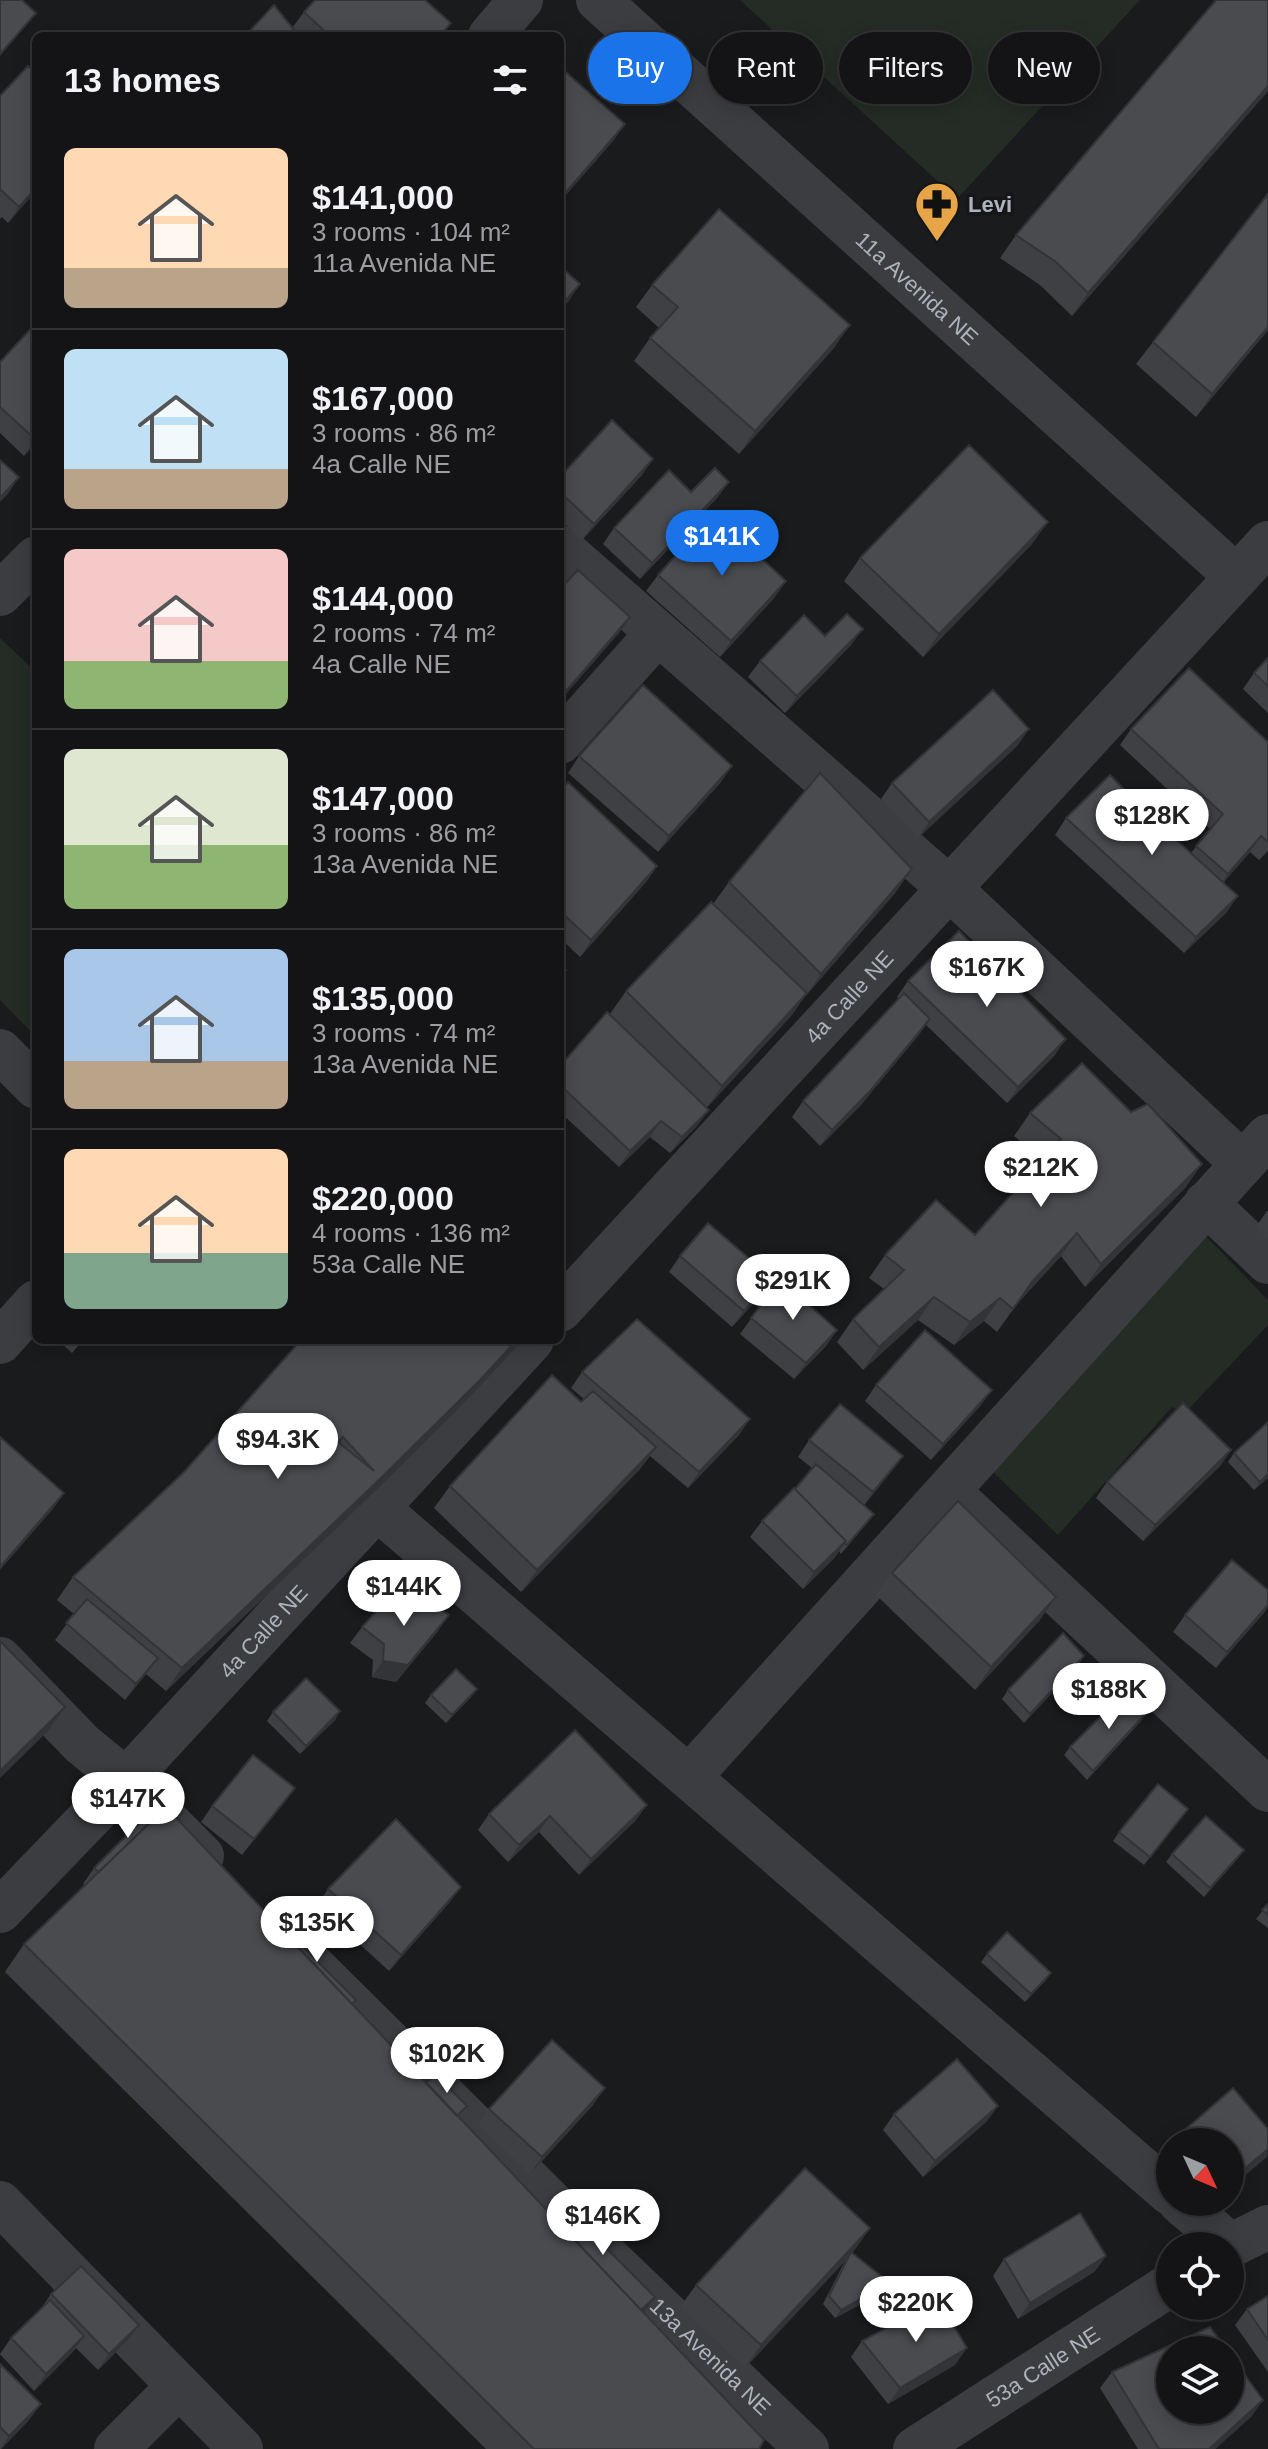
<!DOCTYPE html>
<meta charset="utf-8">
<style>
:root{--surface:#141416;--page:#1d1d1f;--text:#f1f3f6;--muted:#9d9ea1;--line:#333335;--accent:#1a73e8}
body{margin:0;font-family:Arial,sans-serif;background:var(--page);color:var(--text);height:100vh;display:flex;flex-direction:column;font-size:30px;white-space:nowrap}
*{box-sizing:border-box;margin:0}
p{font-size:26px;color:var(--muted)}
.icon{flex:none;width:44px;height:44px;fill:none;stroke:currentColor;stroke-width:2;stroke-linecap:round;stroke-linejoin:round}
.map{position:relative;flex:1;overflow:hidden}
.panel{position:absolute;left:32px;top:32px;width:532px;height:1312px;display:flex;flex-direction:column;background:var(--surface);border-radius:12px;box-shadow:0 4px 20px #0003,0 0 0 2px var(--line)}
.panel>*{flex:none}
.top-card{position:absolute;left:588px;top:32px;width:560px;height:72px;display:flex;gap:16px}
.needle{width:52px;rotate:134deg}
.controls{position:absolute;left:1156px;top:2128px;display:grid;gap:16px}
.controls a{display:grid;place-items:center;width:88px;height:88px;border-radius:50%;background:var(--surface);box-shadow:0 4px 20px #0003,0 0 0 2px var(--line);font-size:40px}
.price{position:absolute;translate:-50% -68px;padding:0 18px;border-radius:28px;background:#fff;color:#222;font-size:26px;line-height:52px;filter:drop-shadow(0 2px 4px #0008)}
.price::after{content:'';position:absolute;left:50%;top:48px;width:24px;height:18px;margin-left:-12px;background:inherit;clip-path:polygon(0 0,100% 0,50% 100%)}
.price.selected{background:var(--accent);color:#fff}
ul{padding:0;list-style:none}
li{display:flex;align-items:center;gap:24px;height:200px;padding:0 32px}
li+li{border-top:2px solid var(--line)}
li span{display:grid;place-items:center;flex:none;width:224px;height:160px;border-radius:12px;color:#555}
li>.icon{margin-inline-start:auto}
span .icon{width:96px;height:96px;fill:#fffc;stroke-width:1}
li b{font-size:34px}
h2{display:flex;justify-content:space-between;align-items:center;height:96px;padding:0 32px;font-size:34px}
.tag{padding:0 28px;border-radius:36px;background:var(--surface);box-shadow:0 4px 20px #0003,0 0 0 2px var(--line);font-size:28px;line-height:72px}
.tag.selected{background:var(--accent);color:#fff}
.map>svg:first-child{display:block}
.green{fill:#242c25}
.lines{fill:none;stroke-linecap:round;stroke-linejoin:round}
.street{stroke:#3c3d41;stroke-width:44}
.wall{fill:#3f4044}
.shaded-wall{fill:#333437}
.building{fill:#494b4f;stroke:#333437;stroke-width:2;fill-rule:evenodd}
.labels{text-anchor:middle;stroke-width:7;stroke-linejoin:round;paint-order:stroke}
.poi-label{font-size:22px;font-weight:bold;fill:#aeb3bb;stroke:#151618;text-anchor:start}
.street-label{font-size:22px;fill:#aeb3bb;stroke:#151618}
</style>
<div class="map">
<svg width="1268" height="2449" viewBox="0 0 1268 2449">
<rect width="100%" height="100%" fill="#1a1b1d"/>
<!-- green -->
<path class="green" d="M740 0H1140L957 199Z
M0 638 36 672V1037L0 1000Z
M1205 1235 1268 1300V1325L1184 1414 1172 1407 1058 1535 991 1470Z"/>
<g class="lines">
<!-- street -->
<g class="street">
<path id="s1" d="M598 0 1237 577"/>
<path d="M490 36 521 0"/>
<path d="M560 547 949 888 1242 1163"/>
<path d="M0 594 36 558"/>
<path d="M560 742 657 634"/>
<path d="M0 1051 36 1087"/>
<path d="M1206 1203 1268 1262"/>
<path id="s2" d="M560 1310 1268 543"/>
<path d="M0 1342 36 1302"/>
<path d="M948 1491 1268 1790"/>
<path d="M377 1508 1170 2193"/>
<path d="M0 1659 82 1744 126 1780 202 1856"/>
<path d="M690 1776 1268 1136"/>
<path id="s3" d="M0 1911 126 1780 532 1340"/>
<path id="s4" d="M311 1964 569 2220 807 2449"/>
<path d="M1180 2202 1231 2246"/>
<path d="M0 2203 241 2449"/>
<path d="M1230 2246 1268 2227"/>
<path d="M116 2449 179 2386"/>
<path id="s5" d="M915 2449 1170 2285"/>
</g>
</g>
<!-- wall -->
<path class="wall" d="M304 12 442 36H301L292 28Z
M1268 91 1072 316 1040 285 1000 258 1016 235Z
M0 96 36 191 8 223 2 217 0 219Z
M1268 194V330L1196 417 1136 364 1153 342Z
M652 285 834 348 739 454 634 361 650 338 659 328 636 307Z
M36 323V443L24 456 0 433V362Z
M642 475 582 540 560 519V477Z
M729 482 717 498 640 579 603 544 614 528 691 492Z
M1032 544 923 657 844 581 860 558Z
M658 575 775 597 720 657 646 591Z
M825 636 851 645 785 713 748 677 760 661Z
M1268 658V713L1243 689 1254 673Z
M1131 729 1268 742V851L1259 860 1250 852 1223 883 1227 912 1184 953 1055 835 1066 818 1150 816 1191 853 1210 829 1120 745Z
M1018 745 918 838 881 799 892 783Z
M579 756 721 782 658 852 568 773Z
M560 791 657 866 646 882 580 957 560 938Z
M729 882 896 892 805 996 791 1016 706 1108 697 1126 670 1153 650 1137 619 1167 560 1112V1066L649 1053 610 1014 626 991 713 904Z
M908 981 1055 1055 1007 1103 926 1025 860 1106 820 1146 792 1117 803 1101 899 999 897 997Z
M1030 1113 1186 1187 1085 1287 1061 1256 1017 1304 997 1332 984 1321 954 1345 918 1320 863 1370 837 1342 853 1319 884 1289 869 1278 885 1255 975 1235 1042 1160 1014 1136Z
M1267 1211H1268V1239L1256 1227Z
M680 1256 773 1279 761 1295 732 1327 669 1272Z
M780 1279 837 1330 826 1346 794 1379 740 1334Z
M58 1340H83L72 1353Z
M582 1372 739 1435 688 1488 650 1456 640 1469 521 1592 434 1508 450 1486 581 1402 584 1399 571 1388Z
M876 1385 992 1390 980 1406 931 1460 865 1401Z
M464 1403 365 1501 166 1691 146 1674 125 1700 55 1640 74 1614 57 1600 73 1577 185 1471Z
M809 1440 903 1456 891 1472 864 1505 874 1514 868 1522 841 1554 839 1551 835 1557 803 1589 750 1537 762 1521 795 1489 812 1468 798 1457Z
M1231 1450 1220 1466 1143 1541 1096 1498 1107 1482Z
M1234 1453 1268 1478 1254 1490 1228 1462Z
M892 1573 1040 1620 975 1690 876 1595Z
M1268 1590V1607L1216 1668 1173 1632 1185 1615Z
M362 1627 438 1631 396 1682 372 1677 373 1660 350 1643Z
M1084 1656 1078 1665 1024 1723 1002 1699 1008 1690Z
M431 1695 471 1697 446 1723 425 1703Z
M340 1711 335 1720 300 1754 267 1721 273 1712Z
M1141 1721 1087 1780 1064 1755 1070 1747Z
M295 1788 242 1855 201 1822 212 1806Z
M647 1805 635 1821 579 1875 539 1832 508 1862 478 1830 489 1814Z
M1188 1809 1144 1865 1113 1841 1119 1832Z
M1172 1854 1238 1858 1204 1897 1166 1862Z
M94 1868 269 1917 356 2000 352 2005 426 2083 467 2106 459 2117 549 2213 655 2297 643 2313 759 2449H486L5 1972 24 1944 85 1886 83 1884Z
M328 1889 449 1903 389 1971 317 1905Z
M1268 1904V1928L1256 1919Z
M987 1954 1051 1973 1045 1981 1025 2002 981 1962Z
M593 2105 530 2174 478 2125 489 2109Z
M998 2106 986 2122 923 2177 883 2130 894 2114Z
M1170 2143V2171L1159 2158Z
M1196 2202H1213L1203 2210Z
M852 2253 884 2292 835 2318 823 2304 845 2261 745 2368 680 2307 696 2285Z
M1106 2256 1094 2272 1018 2319 993 2276 1004 2259Z
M51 2294 139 2325 127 2341 98 2370 76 2348 34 2391 0 2354 11 2338 40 2310Z
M1268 2296V2372L1235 2325 1247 2309Z
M862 2341 955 2365 888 2404 851 2357Z
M0 2364 29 2420 1 2449H0Z
M1112 2372 1252 2416 1215 2449H1138L1100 2388Z"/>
<!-- shaded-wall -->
<path class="shaded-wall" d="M36 13 30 21 0 56V54Z
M1268 86V91L1072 316 1088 293Z
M625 124 614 140 560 202V199Z
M36 188V191L8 223 19 207Z
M580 284 569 301 560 310V307Z
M850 325 834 348 739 454 755 431Z
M1268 327V330L1196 417 1212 394Z
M36 439V443L24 456Z
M653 459 642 475 582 540 594 524Z
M19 477 8 494 0 502V498Z
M729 482 717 498 640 579 652 563Z
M1048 522 1032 544 923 657 939 634Z
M786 581 775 597 720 657 731 641Z
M630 617 619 633 560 701V698Z
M863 629 851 645 785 713 797 696Z
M1029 729 1018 745 918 838 929 822Z
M732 766 721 782 658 852 669 836Z
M1261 836 1250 852 1217 890 1228 874Z
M657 866 646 882 580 957 591 940Z
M912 869 896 892 805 997 821 974Z
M1238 896 1227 912 1184 953 1196 937Z
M807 993 791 1016 706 1109 722 1086Z
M930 1019 919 1035 860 1106 820 1146 832 1130Z
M1066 1039 1055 1055 1007 1103 1018 1087Z
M709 1110 697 1126 670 1153 682 1137Z
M661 1121 650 1137 619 1167 630 1151Z
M1202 1164 1186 1187 1085 1287 1101 1264Z
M1077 1233 1061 1256 1016 1304 1032 1282Z
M773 1279 761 1295 732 1327 744 1311Z
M934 1297 918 1320 863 1370 879 1347Z
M1000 1298 984 1321 954 1345 970 1322Z
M837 1330 826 1346 794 1379 806 1363Z
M517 1340H523L464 1403 365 1501 166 1691 182 1668Z
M992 1390 980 1406 931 1460 943 1444Z
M750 1419 739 1435 688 1488 699 1472Z
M656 1447 640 1469 521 1592 537 1570Z
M1231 1450 1220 1466 1143 1541 1155 1525Z
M903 1456 891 1472 862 1508 873 1492Z
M1268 1474V1478L1254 1490 1260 1482Z
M64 1493 53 1509 0 1570V1567Z
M846 1541 835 1557 803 1589 814 1572Z
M1056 1597 1040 1620 975 1690 991 1667Z
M1268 1605 1264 1613 1216 1668 1227 1652Z
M449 1615 438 1631 396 1682 372 1677 383 1661Z
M1084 1656 1078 1665 1024 1723 1030 1714Z
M158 1658 146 1674 125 1700 136 1684Z
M477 1689 471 1697 446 1723 452 1715Z
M65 1707 49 1730 0 1778V1771Z
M340 1711 335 1720 300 1754 306 1746Z
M1147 1712 1141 1721 1087 1780 1093 1771Z
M295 1788 283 1804 242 1855 254 1839Z
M647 1805 635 1821 579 1875 591 1859Z
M550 1816 539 1832 508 1862 519 1845Z
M1244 1850 1238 1858 1204 1897 1210 1888Z
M461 1887 449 1903 389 1971 401 1955Z
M1051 1973 1045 1981 1025 2002 1031 1994Z
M605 2088 593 2105 530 2174 542 2157Z
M998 2106 986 2122 923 2177 935 2161Z
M1268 2149 1267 2157 1230 2188V2181Z
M870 2228 854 2251 848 2258 851 2252 845 2261 745 2368 761 2345Z
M1106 2256 1094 2272 1018 2319 1030 2303Z
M890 2283 884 2292 835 2318 841 2310Z
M655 2297 639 2320 636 2314Z
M139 2325 127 2341 98 2370 109 2354Z
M84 2336 73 2352 34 2391 46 2374Z
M967 2348 955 2365 888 2404 900 2388Z
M1263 2400 1252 2416 1215 2449H1209Z
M41 2404 29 2420 0 2449 9 2436Z"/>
<!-- building -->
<path class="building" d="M0 0H22L36 13 0 54Z
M315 0H425L451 23 440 36H330L304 12Z
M1216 0H1268V86L1088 293 1056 262 1016 235Z
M274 5 295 31 292 36H245Z
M28 66 36 73V188L19 207 0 189V96Z
M560 67 625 124 560 199Z
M1268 194V327L1212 394 1153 342Z
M719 209 850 325 755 431 650 338 678 307 652 285Z
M560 266 580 284 560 307Z
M36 323V440L0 407V362Z
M612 420 653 459 594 524 560 492V477Z
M969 445 1048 522 939 634 860 558Z
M0 460 19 477 0 498Z
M715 468 729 482 652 563 614 528 669 470 691 492Z
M713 514 786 581 731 641 658 575Z
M578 570 630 617 560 698V589Z
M847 614 863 629 797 696 760 661 804 615 825 636Z
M1268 658V686L1254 673Z
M1189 668 1268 742V842L1261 836 1228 874 1196 846 1223 814 1131 729Z
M643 685 732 766 669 836 579 756Z
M993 690 1029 729 929 822 892 783Z
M820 773 912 869 821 974 729 882Z
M1110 775 1150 816 1238 896 1196 937 1066 818Z
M568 782 657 866 591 940 560 911V791Z
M711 902 807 993 722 1086 626 991Z
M959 931 1066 1039 1018 1087 908 981Z
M560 965 566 970 560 977Z
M904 993 930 1019 871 1090 832 1130 803 1101Z
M607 1012 709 1110 682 1137 661 1121 630 1151 560 1085V1066Z
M1082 1063 1131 1112 1148 1104 1202 1164 1101 1264 1077 1233 1032 1282 1013 1309 1000 1298 970 1322 934 1297 879 1347 853 1319 904 1270 885 1255 936 1200 975 1235 1061 1139 1030 1113Z
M708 1223 773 1279 744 1311 680 1256Z
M780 1279 837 1330 806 1363 751 1318Z
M637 1319 750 1419 699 1472 582 1372Z
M925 1330 992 1390 943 1444 876 1385Z
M301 1340H517L480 1380 381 1478 182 1668 73 1577 185 1471ZM343 1437 374 1471 338 1442Z
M552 1375 581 1402 593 1391 656 1447 537 1570 450 1486Z
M1183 1403 1231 1450 1155 1525 1107 1482Z
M840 1404 903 1456 873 1492 809 1440Z
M1268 1422V1474L1260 1482 1234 1453Z
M0 1437 64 1493 0 1567Z
M816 1464 874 1514 847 1545 844 1543 846 1541 795 1489Z
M794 1488 846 1541 814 1572 762 1521Z
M958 1501 1056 1597 991 1667 892 1573Z
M1232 1560 1268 1590V1605L1227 1652 1185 1615Z
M388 1598 438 1607 449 1615 408 1665 383 1661 384 1644 362 1627Z
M87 1599 158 1658 136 1684 66 1623Z
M1063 1633 1084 1656 1030 1714 1008 1690Z
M0 1641 65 1707 0 1771Z
M456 1669 477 1689 452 1715 431 1695Z
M306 1678 340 1711 306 1746 273 1712Z
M1127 1690 1147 1712 1093 1771 1070 1747Z
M575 1730 647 1805 591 1859 550 1816 519 1845 489 1814Z
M253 1755 295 1788 254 1839 212 1806Z
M1158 1784 1188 1809 1150 1857 1119 1832Z
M166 1807 764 2440 759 2449H534L24 1944Z
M154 1808 159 1814 99 1872 94 1868Z
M1206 1816 1244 1850 1210 1888 1172 1854Z
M396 1819 461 1887 401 1955 328 1889Z
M1268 1904V1915L1262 1910Z
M271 1915 356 2000 352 2004 269 1917Z
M1007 1932 1051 1973 1031 1994 987 1954Z
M552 2040 605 2088 542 2157 489 2109Z
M957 2059 998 2106 935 2161 894 2114Z
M435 2074 467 2106 457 2116 426 2083Z
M1233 2088 1268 2129V2149L1230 2181V2142H1171Z
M805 2168 870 2228 761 2345 696 2285Z
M560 2202 655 2297 641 2310 549 2213Z
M1080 2213 1106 2256 1030 2303 1004 2259Z
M851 2252 890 2283 841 2310 829 2296Z
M81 2266 139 2325 109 2354 51 2294Z
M1268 2296V2340L1247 2309Z
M50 2300 84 2336 46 2374 11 2338Z
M938 2300 967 2348 900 2388 862 2341Z
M1210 2327 1227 2350H1170V2410H1230V2354L1263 2400 1209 2449H1159L1112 2372Z
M0 2364 41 2404 9 2436 0 2427Z"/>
<!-- icons -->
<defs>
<g id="pharmacy-pin" transform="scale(2.3)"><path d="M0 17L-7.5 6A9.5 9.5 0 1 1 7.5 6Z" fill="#e7a547" stroke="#151618"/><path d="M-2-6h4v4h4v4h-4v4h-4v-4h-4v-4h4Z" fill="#111"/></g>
</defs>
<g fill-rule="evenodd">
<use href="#pharmacy-pin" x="937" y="204"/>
</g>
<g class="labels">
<!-- poi labels -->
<g class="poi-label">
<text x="968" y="212">Levi</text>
</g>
<!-- street labels -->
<g class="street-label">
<text dy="8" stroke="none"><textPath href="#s1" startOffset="430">11a Avenida NE</textPath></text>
<text dy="8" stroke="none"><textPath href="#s2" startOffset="426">4a Calle NE</textPath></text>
<text dy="8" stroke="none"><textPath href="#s3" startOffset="384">4a Calle NE</textPath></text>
<text dy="8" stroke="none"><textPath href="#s4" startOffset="560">13a Avenida NE</textPath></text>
<text dy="8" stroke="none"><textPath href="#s5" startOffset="152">53a Calle NE</textPath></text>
</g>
</g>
</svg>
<div class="controls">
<a><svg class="needle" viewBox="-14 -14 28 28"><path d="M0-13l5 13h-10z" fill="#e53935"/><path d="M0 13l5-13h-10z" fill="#9d9ea1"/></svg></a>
<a><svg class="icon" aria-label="locate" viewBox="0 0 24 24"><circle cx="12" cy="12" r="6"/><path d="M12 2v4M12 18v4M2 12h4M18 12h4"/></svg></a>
<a><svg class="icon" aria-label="layers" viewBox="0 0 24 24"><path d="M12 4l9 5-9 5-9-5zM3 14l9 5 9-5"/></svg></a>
</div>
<b class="price selected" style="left:722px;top:578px">$141K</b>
<b class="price" style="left:1152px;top:857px">$128K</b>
<b class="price" style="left:987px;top:1009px">$167K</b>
<b class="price" style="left:1041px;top:1209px">$212K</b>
<b class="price" style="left:793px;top:1322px">$291K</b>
<b class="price" style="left:278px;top:1481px">$94.3K</b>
<b class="price" style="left:404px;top:1628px">$144K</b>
<b class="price" style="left:1109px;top:1731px">$188K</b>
<b class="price" style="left:128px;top:1840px">$147K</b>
<b class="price" style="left:317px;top:1964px">$135K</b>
<b class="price" style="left:447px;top:2095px">$102K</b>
<b class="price" style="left:603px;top:2257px">$146K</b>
<b class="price" style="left:916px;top:2344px">$220K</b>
<div class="top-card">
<a class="tag selected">Buy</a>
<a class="tag">Rent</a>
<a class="tag">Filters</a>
<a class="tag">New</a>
</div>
<section class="panel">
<h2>13 homes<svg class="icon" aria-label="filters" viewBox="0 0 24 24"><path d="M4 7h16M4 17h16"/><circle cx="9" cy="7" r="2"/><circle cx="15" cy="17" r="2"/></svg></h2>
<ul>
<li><span style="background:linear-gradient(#ffd9b3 75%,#b9a48a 0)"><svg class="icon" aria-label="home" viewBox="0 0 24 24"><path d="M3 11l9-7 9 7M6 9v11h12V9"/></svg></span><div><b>$141,000</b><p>3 rooms · 104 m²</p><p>11a Avenida NE</p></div></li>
<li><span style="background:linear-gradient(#bfe0f5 75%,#b9a48a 0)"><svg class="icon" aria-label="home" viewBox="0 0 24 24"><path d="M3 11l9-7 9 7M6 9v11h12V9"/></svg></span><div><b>$167,000</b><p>3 rooms · 86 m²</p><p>4a Calle NE</p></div></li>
<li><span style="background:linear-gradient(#f6c9c9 70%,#8fb573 0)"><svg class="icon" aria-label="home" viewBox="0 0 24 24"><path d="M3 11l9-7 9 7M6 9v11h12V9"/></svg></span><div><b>$144,000</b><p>2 rooms · 74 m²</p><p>4a Calle NE</p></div></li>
<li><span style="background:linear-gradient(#dfe7d0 60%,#8fb573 0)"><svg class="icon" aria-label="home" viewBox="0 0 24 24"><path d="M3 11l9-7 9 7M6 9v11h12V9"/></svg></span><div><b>$147,000</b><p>3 rooms · 86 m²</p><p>13a Avenida NE</p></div></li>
<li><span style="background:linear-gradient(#a9c7e8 70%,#b9a48a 0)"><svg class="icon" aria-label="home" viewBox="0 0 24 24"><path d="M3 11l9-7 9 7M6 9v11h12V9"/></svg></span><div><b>$135,000</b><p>3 rooms · 74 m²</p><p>13a Avenida NE</p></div></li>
<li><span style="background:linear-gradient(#ffd9b3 65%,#7fa58c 0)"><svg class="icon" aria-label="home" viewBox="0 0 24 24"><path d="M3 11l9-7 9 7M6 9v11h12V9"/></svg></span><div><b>$220,000</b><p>4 rooms · 136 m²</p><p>53a Calle NE</p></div></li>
</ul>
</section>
</div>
